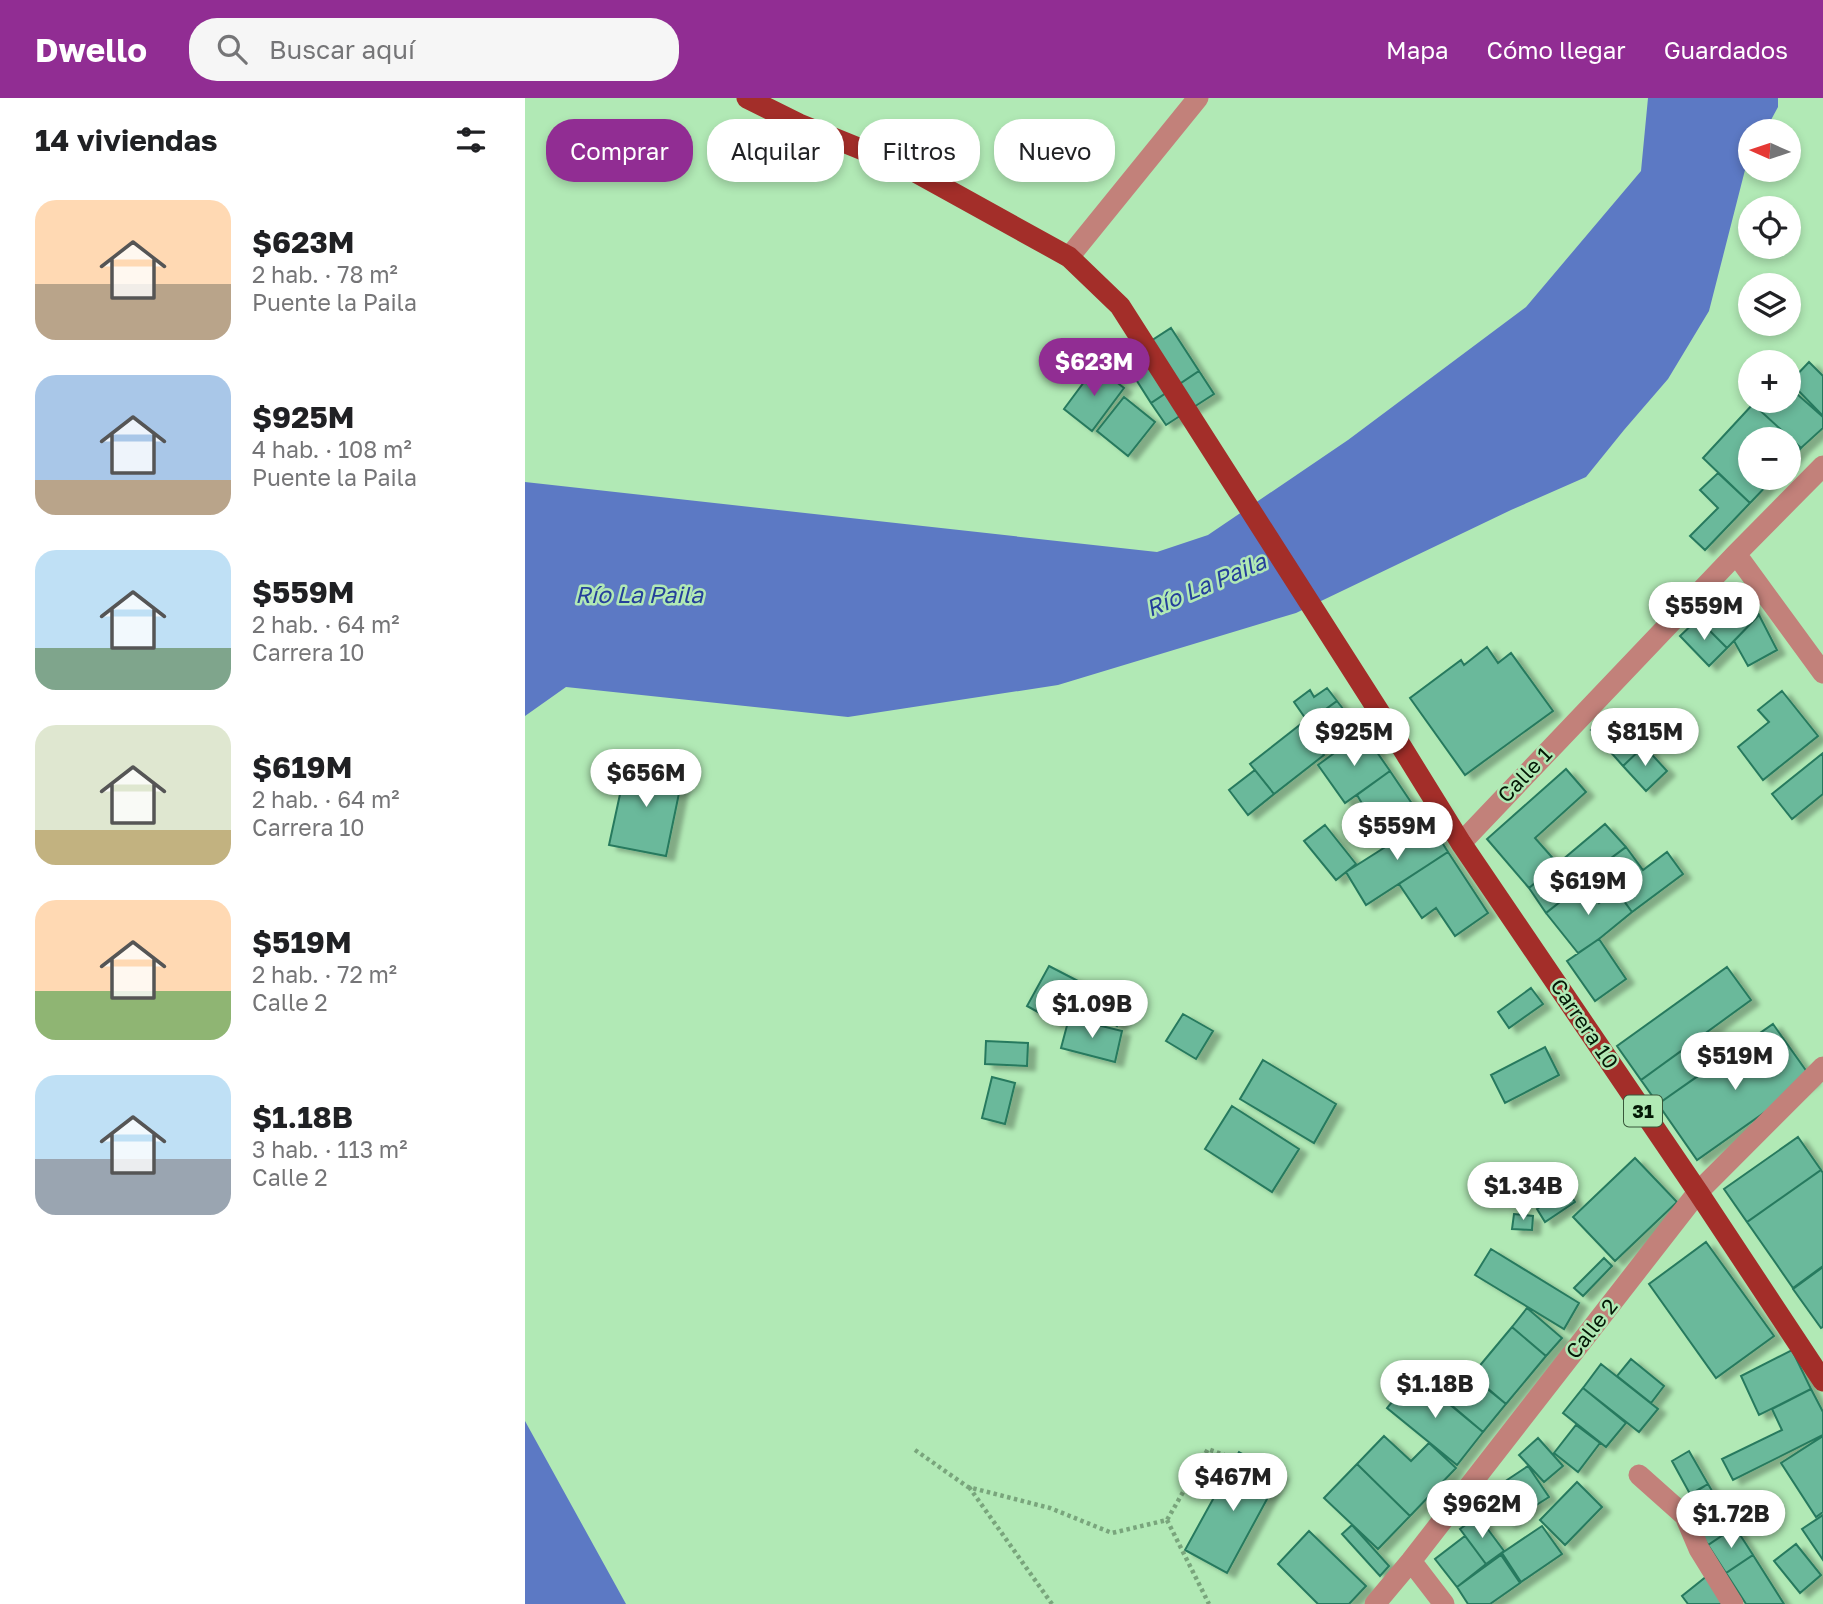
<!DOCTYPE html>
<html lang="es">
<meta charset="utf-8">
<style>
:root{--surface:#fff;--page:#f6f6f6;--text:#202124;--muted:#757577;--accent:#912d93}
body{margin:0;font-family:"Golos Text",sans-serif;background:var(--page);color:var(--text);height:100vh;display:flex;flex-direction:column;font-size:26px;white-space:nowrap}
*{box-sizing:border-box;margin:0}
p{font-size:23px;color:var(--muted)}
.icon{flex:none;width:38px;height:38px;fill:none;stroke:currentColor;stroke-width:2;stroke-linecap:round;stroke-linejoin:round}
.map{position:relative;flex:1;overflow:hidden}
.side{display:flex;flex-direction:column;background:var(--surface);width:525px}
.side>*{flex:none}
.banner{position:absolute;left:21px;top:21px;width:665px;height:63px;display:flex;gap:14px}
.needle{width:46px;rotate:273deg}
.buttons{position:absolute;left:1213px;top:21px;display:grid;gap:14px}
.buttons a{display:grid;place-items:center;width:63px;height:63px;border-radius:50%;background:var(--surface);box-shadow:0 4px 10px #0003;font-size:35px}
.price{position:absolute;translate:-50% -60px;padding:0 16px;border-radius:24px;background:#fff;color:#222;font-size:23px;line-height:46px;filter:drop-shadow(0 2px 4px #0008)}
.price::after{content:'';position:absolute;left:50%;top:42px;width:21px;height:16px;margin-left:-10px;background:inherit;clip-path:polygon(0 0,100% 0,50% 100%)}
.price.current{background:var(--accent);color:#fff}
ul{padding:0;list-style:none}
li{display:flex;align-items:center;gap:21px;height:175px;padding:0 35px}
li span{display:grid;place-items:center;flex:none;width:196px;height:140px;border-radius:21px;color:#555}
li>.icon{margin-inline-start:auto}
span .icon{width:84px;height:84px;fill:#fffc;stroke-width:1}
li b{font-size:30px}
h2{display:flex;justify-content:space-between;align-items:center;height:84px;padding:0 35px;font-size:30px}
.chip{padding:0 24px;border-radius:28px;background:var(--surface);box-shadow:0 4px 10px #0003;font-size:24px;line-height:63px}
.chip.current{background:var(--accent);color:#fff}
header{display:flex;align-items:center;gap:42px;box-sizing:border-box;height:98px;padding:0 35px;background:var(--accent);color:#fff}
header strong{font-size:33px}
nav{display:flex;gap:38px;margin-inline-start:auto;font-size:24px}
.search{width:490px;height:63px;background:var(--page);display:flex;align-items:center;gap:18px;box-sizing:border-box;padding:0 24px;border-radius:28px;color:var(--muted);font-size:26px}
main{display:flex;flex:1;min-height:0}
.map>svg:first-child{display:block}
.water{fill:#5c79c4}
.building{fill:#6bb99b;stroke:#287a5e;stroke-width:2;filter:url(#shadow)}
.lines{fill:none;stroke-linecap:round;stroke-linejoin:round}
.path{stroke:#79a57c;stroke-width:4.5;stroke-dasharray:3.5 3.5;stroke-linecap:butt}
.minor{stroke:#c2817a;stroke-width:21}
.major{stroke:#a32e29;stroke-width:21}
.labels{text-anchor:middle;stroke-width:5;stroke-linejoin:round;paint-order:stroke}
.shield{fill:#b1e9b5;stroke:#38573a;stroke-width:2}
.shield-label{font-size:19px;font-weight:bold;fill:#041806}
.street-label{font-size:21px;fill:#041806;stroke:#b1e9b5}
.water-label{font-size:23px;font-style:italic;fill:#253f9a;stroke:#b1e9b5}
</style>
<header>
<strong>Dwello</strong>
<div class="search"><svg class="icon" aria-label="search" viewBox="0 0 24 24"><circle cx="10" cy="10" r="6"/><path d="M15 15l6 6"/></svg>Buscar aquí</div>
<nav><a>Mapa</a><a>Cómo llegar</a><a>Guardados</a></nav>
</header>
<main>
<section class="side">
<h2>14 viviendas<svg class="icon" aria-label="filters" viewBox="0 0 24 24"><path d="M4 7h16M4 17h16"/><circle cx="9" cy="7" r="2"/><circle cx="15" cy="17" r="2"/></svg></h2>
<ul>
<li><span style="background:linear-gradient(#ffd9b3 60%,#b9a48a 0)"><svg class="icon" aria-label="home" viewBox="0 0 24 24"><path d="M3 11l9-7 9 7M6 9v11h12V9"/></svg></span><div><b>$623M</b><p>2 hab. · 78 m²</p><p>Puente la Paila</p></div></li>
<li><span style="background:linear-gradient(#a9c7e8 75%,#b9a48a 0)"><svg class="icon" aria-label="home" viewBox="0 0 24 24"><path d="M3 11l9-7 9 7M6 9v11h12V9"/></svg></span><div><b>$925M</b><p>4 hab. · 108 m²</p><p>Puente la Paila</p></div></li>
<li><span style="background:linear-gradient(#bfe0f5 70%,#7fa58c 0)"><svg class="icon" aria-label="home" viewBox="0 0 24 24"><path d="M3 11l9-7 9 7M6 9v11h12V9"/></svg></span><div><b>$559M</b><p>2 hab. · 64 m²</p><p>Carrera 10</p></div></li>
<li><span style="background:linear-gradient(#dfe7d0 75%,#c2b280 0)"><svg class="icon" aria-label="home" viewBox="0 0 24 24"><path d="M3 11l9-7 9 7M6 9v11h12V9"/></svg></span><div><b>$619M</b><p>2 hab. · 64 m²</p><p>Carrera 10</p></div></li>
<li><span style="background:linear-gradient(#ffd9b3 65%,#8fb573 0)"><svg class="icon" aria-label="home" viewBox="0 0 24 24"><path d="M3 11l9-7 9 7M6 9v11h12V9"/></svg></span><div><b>$519M</b><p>2 hab. · 72 m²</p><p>Calle 2</p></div></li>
<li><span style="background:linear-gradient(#bfe0f5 60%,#9aa5b1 0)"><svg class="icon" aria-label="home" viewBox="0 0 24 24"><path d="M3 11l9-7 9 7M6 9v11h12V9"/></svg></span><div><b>$1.18B</b><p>3 hab. · 113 m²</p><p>Calle 2</p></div></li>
</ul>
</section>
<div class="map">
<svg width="1298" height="1506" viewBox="0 0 1298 1506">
<defs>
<filter id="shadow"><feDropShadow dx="8" dy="4.5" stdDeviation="2" flood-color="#0004"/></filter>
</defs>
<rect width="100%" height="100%" fill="#b1e9b5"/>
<!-- water -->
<path class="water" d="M1123 0H1253V9L1240 33H1225V63L1220 72 1184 213 1143 281 1099 332 1061 379 986 412 771 515 533 587 323 619 41 589 0 618V384L632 454 683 437 823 342 1001 209 1116 73Z
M0 1323 101 1506H0Z"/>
<!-- building -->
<path class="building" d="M646 230 674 273 626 305 598 261Z
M1284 264 1298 278V318L1265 284Z
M571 268 599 290 567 333 539 311Z
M674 273 689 296 641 327 626 305Z
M1264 289 1298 319V330L1276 350 1228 306 1230 303H1264Z
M599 299 630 324 603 358 572 333Z
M1228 306 1276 350 1264 364V341H1225V380H1249L1225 405 1178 360Z
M1193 375 1225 405 1180 452 1165 438 1193 410 1175 392Z
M1205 489 1234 517 1202 550 1173 521Z
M1234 517 1252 552 1223 568 1209 543Z
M1173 521 1202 550 1184 568 1155 538Z
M962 549 973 565 986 555 1028 613 940 677 885 600 936 562 939 567Z
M802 590 812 603 783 624 769 604 785 592 789 599Z
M1257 593 1293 638 1238 682 1213 649 1244 624 1233 612Z
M812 603 832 629 801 650 783 624Z
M1087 613 1119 648 1098 668 1066 632Z
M776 626 799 657 749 696 725 666Z
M838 634 865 673 820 705 793 667Z
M1119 648 1142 673 1121 693 1098 668Z
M1298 655V696L1267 721 1247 696Z
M102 664 158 676 141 758 84 747Z
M1041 671 1061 694 1010 740 1033 766 1004 790 962 741Z
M730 672 749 696 723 717 704 692Z
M865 673 898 722 861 746 832 697Z
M903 722 923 754 841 807 821 774Z
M1080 726 1101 749 1074 769 1059 785 1021 815 1004 790Z
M800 727 831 766 811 782 779 743Z
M1101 749 1118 772 1142 754 1158 776 1107 814 1074 769Z
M923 754 963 815 930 838 911 810 897 820 874 786Z
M1059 785 1074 805 1091 792 1107 814 1074 841 1053 855 1021 815Z
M1074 841 1101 881 1070 903 1042 863Z
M524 868 553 883 531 924 502 908Z
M1202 869 1226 902 1116 982 1092 948Z
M1006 890 1018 906 984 930 973 914Z
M585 893 606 908 592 928 571 913Z
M658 916 688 933 671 961 641 943Z
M544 920 597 933 590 964 536 950Z
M1248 926 1287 981 1172 1062 1133 1006Z
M1173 941 1191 965 1133 1006 1116 982Z
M461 943 503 945 502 968 460 966Z
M1020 949 1034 977 980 1005 966 977Z
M738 962 811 1006 789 1045 715 1001Z
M467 979 490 985 480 1026 457 1020Z
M707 1008 774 1051 747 1094 680 1051Z
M1273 1039 1296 1072 1222 1124 1199 1091Z
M1110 1060 1152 1104 1090 1163 1048 1119Z
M1296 1072 1298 1075V1168L1268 1190 1222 1124Z
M1042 1091 1050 1104 1020 1124 1012 1111Z
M989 1116 1008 1118 1007 1132 987 1131Z
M1181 1144 1249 1238 1191 1280 1124 1186Z
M966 1151 1054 1205 1039 1231 950 1177Z
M1079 1160 1087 1168 1058 1198 1049 1190Z
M1298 1169V1229L1296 1230 1268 1191Z
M1002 1210 1037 1240 1021 1258 987 1229Z
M987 1229 1021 1258 981 1306 947 1277Z
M1267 1252 1286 1291 1234 1317 1216 1278Z
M1106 1261 1139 1288 1126 1305 1092 1278Z
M1076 1266 1133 1311 1114 1334 1058 1290Z
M940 1273 981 1306 958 1334 918 1300Z
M889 1277 958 1334 932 1367 862 1310Z
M1058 1290 1101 1325 1081 1349 1038 1315Z
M1286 1291 1298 1314V1337L1208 1382 1197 1361 1257 1332 1247 1311Z
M1051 1327 1075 1345 1053 1374 1029 1355Z
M859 1338 886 1363 904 1345 931 1370 885 1418 832 1366Z
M1298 1338V1414L1291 1419 1256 1365Z
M1013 1340 1038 1368 1019 1384 994 1357Z
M1164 1353 1183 1386 1165 1396 1147 1363Z
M714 1354 755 1377 702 1475 660 1452Z
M832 1366 885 1418 853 1451 799 1400Z
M1003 1368 1024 1399 983 1425 964 1394Z
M1052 1384 1077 1409 1040 1447 1015 1422Z
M1183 1386 1194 1405 1167 1422 1155 1404Z
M1194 1405 1210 1429 1183 1447 1167 1422Z
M1298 1417V1462L1277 1431Z
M953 1418 979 1453 961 1466 935 1431Z
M827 1427 864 1468 855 1478 817 1436Z
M1017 1428 1037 1456 996 1484 977 1455Z
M1210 1429 1228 1457 1201 1475 1183 1447Z
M784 1433 841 1488 824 1506H793L753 1466Z
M940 1438 961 1466 932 1489 910 1461Z
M1271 1446 1296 1477 1275 1495 1249 1463Z
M976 1457 995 1485 965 1506H943L932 1489Z
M1228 1457 1259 1506H1221L1201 1475Z
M1182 1478 1204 1506H1163L1157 1498Z"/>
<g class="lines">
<!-- path -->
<path class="path" d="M390 1352 443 1389 525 1410 587 1435 642 1422 683 1351 710 1361
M444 1389 527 1506
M642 1422 684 1506"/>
<!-- minor -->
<path class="minor" d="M544 159 673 0
M1211 456 1298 575
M936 745 1211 456 1298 368
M1114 1377 1160 1418 1174 1451 1208 1506
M886 1463 919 1506
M850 1506 886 1463 1173 1094 1298 969"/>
<!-- major -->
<path class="major" d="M222 0 274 26 385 71 544 159 595 208 876 648 936 745 1173 1094 1298 1283"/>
</g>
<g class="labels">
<!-- shield labels -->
<rect class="shield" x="1099" y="997.5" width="38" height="31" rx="5"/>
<g class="shield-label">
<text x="1118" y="1020">31</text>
</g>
<!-- street labels -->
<g class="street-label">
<text transform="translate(1000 677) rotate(-46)" y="7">Calle 1</text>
<text transform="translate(1059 926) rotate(56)" y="7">Carrera 10</text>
<text transform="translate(1067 1231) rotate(-52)" y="7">Calle 2</text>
</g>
<!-- water labels -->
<g class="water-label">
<text transform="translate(681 487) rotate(-23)" y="8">Río La Paila</text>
<text x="114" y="505">Río La Paila</text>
</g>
</g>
</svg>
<div class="buttons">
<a><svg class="needle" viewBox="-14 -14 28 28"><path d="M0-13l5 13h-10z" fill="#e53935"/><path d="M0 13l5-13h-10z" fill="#757577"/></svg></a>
<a><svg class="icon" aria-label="locate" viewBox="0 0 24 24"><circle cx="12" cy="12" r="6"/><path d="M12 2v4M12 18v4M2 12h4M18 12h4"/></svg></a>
<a><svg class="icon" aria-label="layers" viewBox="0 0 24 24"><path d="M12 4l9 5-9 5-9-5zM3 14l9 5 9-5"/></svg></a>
<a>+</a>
<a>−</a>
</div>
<b class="price current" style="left:569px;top:300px">$623M</b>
<b class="price" style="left:1179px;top:544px">$559M</b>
<b class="price" style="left:829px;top:670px">$925M</b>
<b class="price" style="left:1120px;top:670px">$815M</b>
<b class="price" style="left:121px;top:711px">$656M</b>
<b class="price" style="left:872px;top:764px">$559M</b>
<b class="price" style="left:1063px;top:819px">$619M</b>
<b class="price" style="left:567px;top:942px">$1.09B</b>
<b class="price" style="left:1210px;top:994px">$519M</b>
<b class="price" style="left:998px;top:1124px">$1.34B</b>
<b class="price" style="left:910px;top:1322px">$1.18B</b>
<b class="price" style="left:708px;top:1415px">$467M</b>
<b class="price" style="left:957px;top:1442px">$962M</b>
<b class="price" style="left:1206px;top:1452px">$1.72B</b>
<div class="banner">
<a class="chip current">Comprar</a>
<a class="chip">Alquilar</a>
<a class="chip">Filtros</a>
<a class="chip">Nuevo</a>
</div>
</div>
</main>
